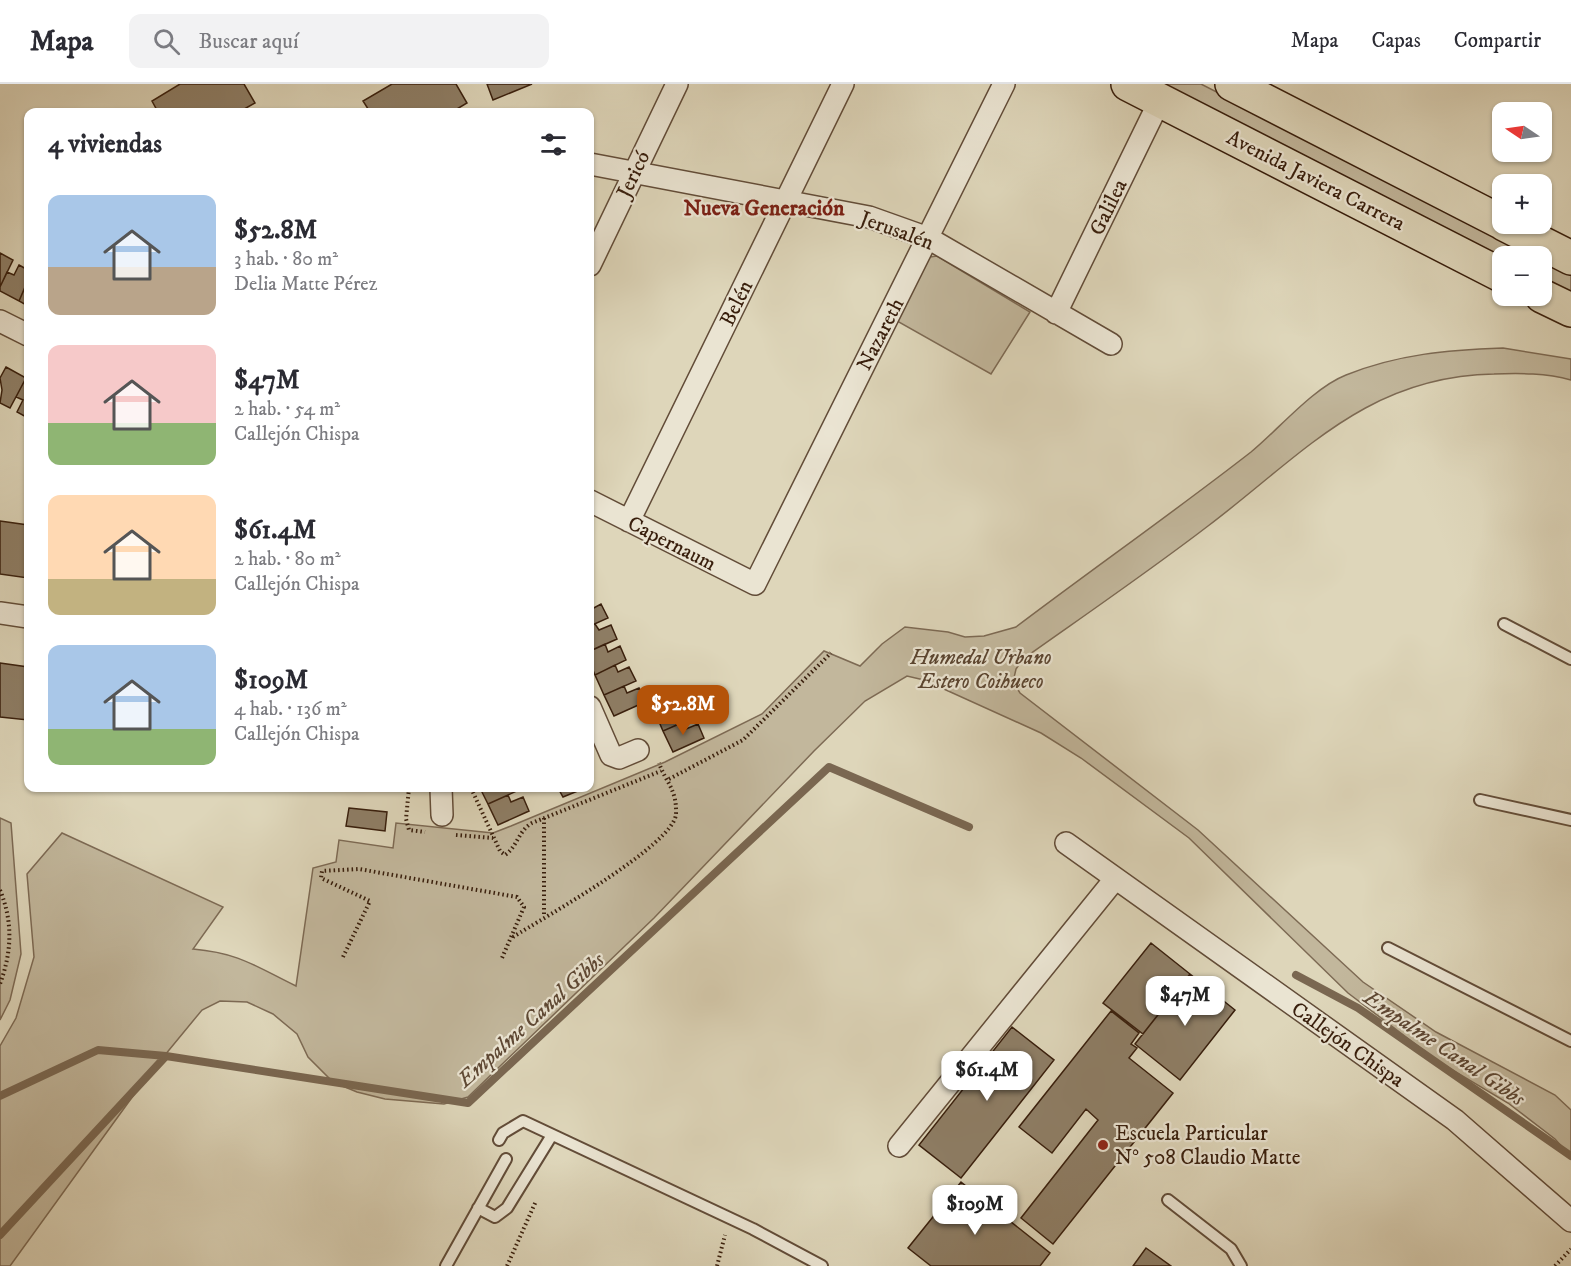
<!DOCTYPE html>
<html lang="es">
<meta charset="utf-8">
<style>
:root{--surface:#fff;--page:#f2f2f3;--text:#2b2b33;--muted:#7c7c81;--line:#e1e1e2;--accent:#b45309}
body{margin:0;font-family:"IM FELL DW Pica",serif;background:var(--page);color:var(--text);height:100vh;display:flex;flex-direction:column;font-size:22px;white-space:nowrap}
*{box-sizing:border-box;margin:0}
p{font-size:20px;color:var(--muted)}
.icon{flex:none;width:33px;height:33px;fill:none;stroke:currentColor;stroke-width:2;stroke-linecap:round;stroke-linejoin:round}
.map{position:relative;flex:1;overflow:hidden}
.drawer{position:absolute;left:24px;top:24px;width:570px;height:684px;display:flex;flex-direction:column;background:var(--surface);border-radius:12px;box-shadow:0 2px 4px #0004}
.drawer>*{flex:none}
.needle{width:39px;rotate:283deg}
.buttons{position:absolute;left:1492px;top:18px;display:grid;gap:12px}
.buttons a{display:grid;place-items:center;width:60px;height:60px;border-radius:12px;background:var(--surface);box-shadow:0 2px 4px #0004;font-size:30px}
.price{position:absolute;translate:-50% -51px;padding:0 14px;border-radius:12px;background:#fff;color:#222;font-size:20px;line-height:39px;filter:drop-shadow(0 2px 3px #0008)}
.price::after{content:'';position:absolute;left:50%;top:36px;width:18px;height:14px;margin-left:-9px;background:inherit;clip-path:polygon(0 0,100% 0,50% 100%)}
.price.active{background:var(--accent);color:#fff}
ul{padding:0;list-style:none}
li{display:flex;align-items:center;gap:18px;height:150px;padding:0 24px}
li span{display:grid;place-items:center;flex:none;width:168px;height:120px;border-radius:12px;color:#555}
li>.icon{margin-inline-start:auto}
span .icon{width:72px;height:72px;fill:#fffc;stroke-width:1}
li b{font-size:26px}
h2{display:flex;justify-content:space-between;align-items:center;height:72px;padding:0 24px;font-size:26px}
header{display:flex;align-items:center;gap:36px;box-sizing:border-box;height:84px;padding:0 30px;background:var(--surface);border-bottom:2px solid var(--line)}
header strong{font-size:28px}
nav{display:flex;gap:33px;margin-inline-start:auto;font-size:21px}
.search{width:420px;height:54px;background:var(--page);display:flex;align-items:center;gap:15px;box-sizing:border-box;padding:0 21px;border-radius:12px;color:var(--muted);font-size:22px}
.map>svg:first-child{display:block}
.green{fill:#c2b79c;stroke:#7d6a54;stroke-width:1.5}
.lines{fill:none;stroke-linecap:round;stroke-linejoin:round}
.stream{stroke:#7a6751;stroke-width:8}
.building{fill:#8e7e66;stroke:#381e0c;stroke-width:1.5}
.service-casing{stroke:#624c38;stroke-width:14}
.minor-casing{stroke:#624c38;stroke-width:24}
.primary-casing{stroke:#381e0c;stroke-width:36}
.path{stroke:#381e0c;stroke-width:4;stroke-dasharray:1.5 3;stroke-linecap:butt}
.service{stroke:#eae4d2;stroke-width:10}
.minor{stroke:#eae4d2;stroke-width:21}
.primary{stroke:#ded6ba;stroke-width:33}
.poi-dot{fill:#8f2418;stroke:#eae4d2;stroke-width:2}
.labels{text-anchor:middle;stroke-width:4.5;stroke-linejoin:round;paint-order:stroke}
.street-label{font-size:21px;fill:#381e0c;stroke:#eae4d2}
.park-label{font-size:21px;font-style:italic;fill:#5a4430;stroke:#eae4d2}
.poi-label{font-size:21px;fill:#381e0c;stroke:#eae4d2;text-anchor:start}
.neighbourhood-label{font-size:22px;font-weight:bold;fill:#7a1f14;stroke:#eae4d2}
.water-label{font-size:22px;font-style:italic;fill:#5e4834;stroke:#eae4d2}
</style>
<header>
<strong>Mapa</strong>
<div class="search"><svg class="icon" aria-label="search" viewBox="0 0 24 24"><circle cx="10" cy="10" r="6"/><path d="M15 15l6 6"/></svg>Buscar aquí</div>
<nav><a>Mapa</a><a>Capas</a><a>Compartir</a></nav>
</header>
<div class="map">
<svg width="1571" height="1182" viewBox="0 0 1571 1182">
<rect width="100%" height="100%" fill="#ded6ba"/>
<filter id="stains"><feTurbulence type="fractalNoise" baseFrequency=".00333" numOctaves="4"/><feColorMatrix values="0 0 0 0 .2 0 0 0 0 .09 0 0 0 0 .02 0 0 0 .5 -.17"/></filter>
<radialGradient id="worn" r=".72"><stop offset=".6" stop-color="#630" stop-opacity="0"/><stop offset="1" stop-color="#630" stop-opacity=".3"/></radialGradient>
<!-- green -->
<path class="green" d="M1153 0H1201L1538 172H1503V179Z
M937 172 1030 228 991 290 897 237 930 173Z
M1542 175 1571 190V214L1542 199Z
M1503 264 1571 275V296C1546 289 1520 289 1494 290 1367 292 1302 371 1208 442 1148 488 1085 531 1023 575L1016 585 1013 598 1020 609 1198 746 1363 898 1436 948 1555 1011 1571 1026V1073L1555 1055 1508 1019 1439 978 1348 909 1189 754 1081 674 1041 649 924 596 907 592 865 617 814 667 654 834 468 1013 444 1020 385 1015 357 1008 333 998 308 973 297 950 273 930 247 918 220 917 202 926 146 994 10 1182H0V962L16 934 34 873 27 790 62 749 223 823 193 865C239 869 255 882 296 902L313 784 336 778 339 756 393 764 396 739 493 749 511 742 665 678 762 630 824 567 860 582 882 560 905 543 948 548 965 553 984 552 1016 543C1094 484 1174 428 1251 368 1279 345 1313 304 1346 291 1398 270 1448 266 1503 264Z
M0 734 11 739 21 870 10 916 0 936Z"/>
<g class="lines">
<!-- stream -->
<path class="stream" d="M1296 891 1358 924 1571 1072
M0 1012 98 966 166 972
M0 1151 166 972 468 1019 829 683 969 743"/>
</g>
<!-- building -->
<path class="building" d="M180 0H244L255 19 239 28H158L152 17Z
M392 0H456L467 19 452 28H370L363 17Z
M487 0H532L493 16Z
M0 169 13 176 0 203Z
M19 181 28 186V196L19 217 0 207V203L7 188 14 191Z
M27 199H28V222L19 217Z
M6 283 26 294 10 324 0 319 2 306 0 294Z
M26 294 28 295V334L17 328 23 316 16 313Z
M0 437 28 441V494L0 490Z
M601 520 608 534 590 542V526Z
M595 540 599 546 611 541 617 555 590 567V542Z
M605 560 608 568 620 562 626 576 595 591 590 579V567Z
M0 579 28 583V636L0 633Z
M615 581 618 588 629 583 636 597 604 611 595 591Z
M624 602 627 609 639 604 645 618 614 632 604 611Z
M673 617 677 624 689 619 695 633 663 647 654 626Z
M683 638 686 645 698 640 704 654 673 668 663 647Z
M480 704H518L519 706 488 720Z
M558 704H585L563 713Z
M508 711 511 718 523 713 529 727 498 741 488 720Z
M349 724 387 728 385 747 346 742Z
M1151 859 1190 890 1143 950 1103 919Z
M1190 890 1235 926 1180 996 1135 960Z
M1111 927 1139 949 1131 960 1137 964 1129 974 1173 1009 1053 1160 1021 1134 1098 1036 1086 1025 1052 1069 1019 1043Z
M1012 943 1054 976 961 1094 919 1061Z
M961 1098 1050 1169 1040 1182H931L908 1164Z
M1146 1164 1171 1182H1133Z"/>
<g class="lines">
<!-- service casing -->
<g class="service-casing">
<path id="service" d="M1504 540 1571 575
M1480 716 1571 736
M1388 864 1571 957
M499 1056 503 1049 523 1037 753 1145 822 1182
M1168 1116 1231 1165 1241 1182
M478 1124 495 1133 507 1124 552 1051
M446 1182 506 1075"/>
</g>
<!-- minor casing -->
<g class="minor-casing">
<path id="minor" d="M590 80 869 133 928 154 1111 260
M590 181 677 0
M1056 229 1160 16
M0 237 28 251
M590 417 755 500 1004 0
M629 437 843 0
M0 529 28 533
M590 623 611 671 619 674 638 666
M441 704 442 731
M1066 759 1455 1036 1571 1137
M899 1062 1115 795"/>
</g>
<!-- primary casing -->
<g class="primary-casing">
<path id="primary" d="M1128 0 1503 192
M1232 0 1503 139
M1504 140 1571 174
M1542 212 1571 226"/>
</g>
<!-- path -->
<path class="path" d="M669 695 743 656 831 569
M409 704 406 735 409 746 425 748
M471 704 500 767 505 771C517 763 519 746 532 739L661 687
M544 734V833
M456 751 493 754
M0 806C13 838 12 867 0 900
M513 853C543 834 674 761 676 730 677 705 666 699 659 679
M343 873 370 817 321 794 322 787 359 785 517 813 524 823 502 874
M507 1182 536 1117
M717 1182 725 1151
M1555 1182 1571 1165"/>
<!-- service -->
<use href="#service" class="service"/>
<!-- minor -->
<use href="#minor" class="minor"/>
<!-- primary -->
<use href="#primary" class="primary"/>
</g>
<!-- markers -->
<circle class="poi-dot" cx="1103" cy="1061" r="6"/>
<g class="labels">
<!-- street labels -->
<g class="street-label">
<text transform="translate(633 90) rotate(-64)" y="7">Jericó</text>
<text transform="translate(1316 96) rotate(27)" y="7">Avenida Javiera Carrera</text>
<text transform="translate(1108 123) rotate(-64)" y="7">Galilea</text>
<text transform="translate(897 146) rotate(20)" y="7">Jerusalén</text>
<text transform="translate(736 219) rotate(-64)" y="7">Belén</text>
<text transform="translate(880 250) rotate(-63)" y="7">Nazareth</text>
<text transform="translate(672 459) rotate(27)" y="7">Capernaum</text>
<text transform="translate(1348 960) rotate(35)" y="7">Callejón Chispa</text>
</g>
<!-- park labels -->
<g class="park-label">
<text x="981" y="580">Humedal Urbano<tspan x="981" dy="24">Estero Coihueco</tspan></text>
</g>
<!-- poi labels -->
<g class="poi-label">
<text x="1115" y="1056">Escuela Particular<tspan x="1115" dy="24">N° 508 Claudio Matte</tspan></text>
</g>
<!-- neighbourhood labels -->
<g class="neighbourhood-label">
<text x="764" y="131">Nueva Generación</text>
</g>
<!-- water labels -->
<g class="water-label">
<text transform="translate(530 935) rotate(-42)" y="8">Empalme Canal Gibbs</text>
<text transform="translate(1445 963) rotate(34)" y="8">Empalme Canal Gibbs</text>
</g>
</g>
<rect width="100%" height="100%" filter="url(#stains)"/>
<rect width="100%" height="100%" fill="url(#worn)"/>
</svg>
<div class="buttons">
<a><svg class="needle" viewBox="-14 -14 28 28"><path d="M0-13l5 13h-10z" fill="#e53935"/><path d="M0 13l5-13h-10z" fill="#7c7c81"/></svg></a>
<a>+</a>
<a>−</a>
</div>
<b class="price active" style="left:683px;top:652px">$52.8M</b>
<b class="price" style="left:1185px;top:943px">$47M</b>
<b class="price" style="left:987px;top:1018px">$61.4M</b>
<b class="price" style="left:975px;top:1152px">$109M</b>
<section class="drawer">
<h2>4 viviendas<svg class="icon" aria-label="filters" viewBox="0 0 24 24"><path d="M4 7h16M4 17h16"/><circle cx="9" cy="7" r="2"/><circle cx="15" cy="17" r="2"/></svg></h2>
<ul>
<li><span style="background:linear-gradient(#a9c7e8 60%,#b9a48a 0)"><svg class="icon" aria-label="home" viewBox="0 0 24 24"><path d="M3 11l9-7 9 7M6 9v11h12V9"/></svg></span><div><b>$52.8M</b><p>3 hab. · 80 m²</p><p>Delia Matte Pérez</p></div></li>
<li><span style="background:linear-gradient(#f6c9c9 65%,#8fb573 0)"><svg class="icon" aria-label="home" viewBox="0 0 24 24"><path d="M3 11l9-7 9 7M6 9v11h12V9"/></svg></span><div><b>$47M</b><p>2 hab. · 54 m²</p><p>Callejón Chispa</p></div></li>
<li><span style="background:linear-gradient(#ffd9b3 70%,#c2b280 0)"><svg class="icon" aria-label="home" viewBox="0 0 24 24"><path d="M3 11l9-7 9 7M6 9v11h12V9"/></svg></span><div><b>$61.4M</b><p>2 hab. · 80 m²</p><p>Callejón Chispa</p></div></li>
<li><span style="background:linear-gradient(#a9c7e8 70%,#8fb573 0)"><svg class="icon" aria-label="home" viewBox="0 0 24 24"><path d="M3 11l9-7 9 7M6 9v11h12V9"/></svg></span><div><b>$109M</b><p>4 hab. · 136 m²</p><p>Callejón Chispa</p></div></li>
</ul>
</section>
</div>
